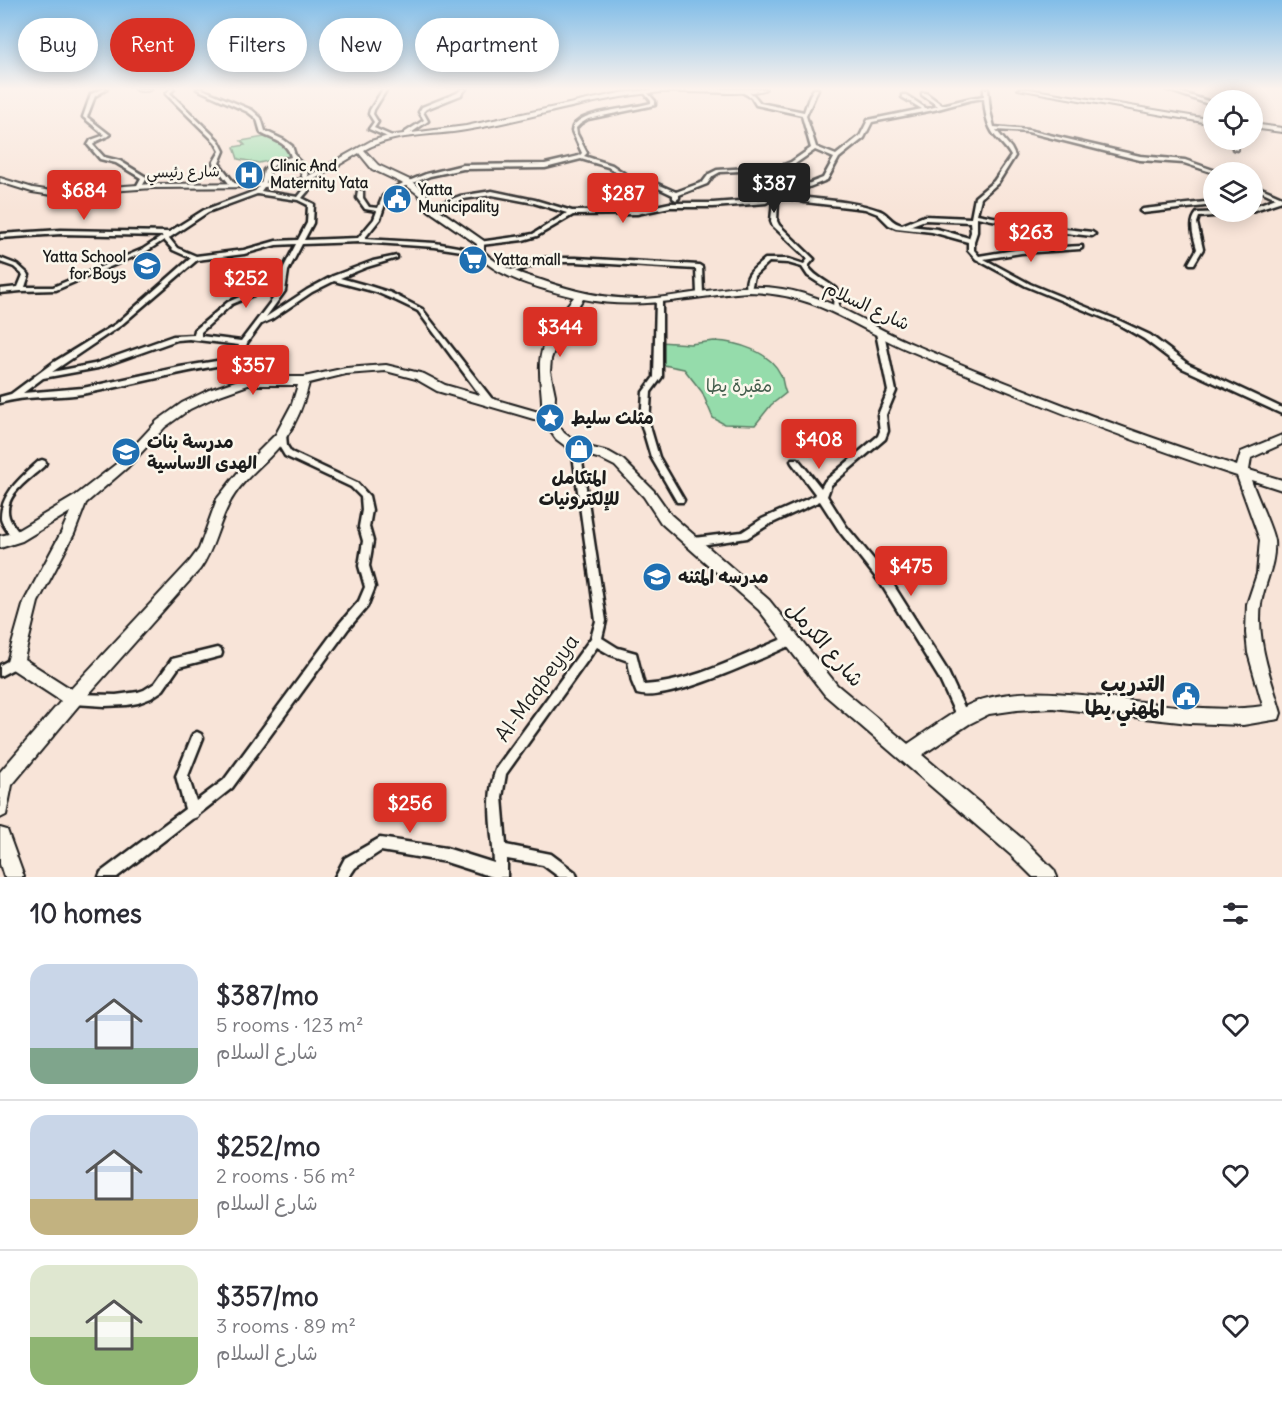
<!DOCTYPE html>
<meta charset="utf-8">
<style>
:root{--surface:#fff;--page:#f7f7f7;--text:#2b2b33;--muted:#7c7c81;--line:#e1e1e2;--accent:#d93025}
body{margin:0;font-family:Delius,"Playpen Sans Arabic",sans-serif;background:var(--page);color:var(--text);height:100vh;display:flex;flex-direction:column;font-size:22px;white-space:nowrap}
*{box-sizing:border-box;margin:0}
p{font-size:20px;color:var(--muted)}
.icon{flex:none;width:33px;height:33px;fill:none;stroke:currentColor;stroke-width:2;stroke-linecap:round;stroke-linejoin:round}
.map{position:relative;height:877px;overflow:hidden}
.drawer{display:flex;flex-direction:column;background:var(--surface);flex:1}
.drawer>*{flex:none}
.hud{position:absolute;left:18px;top:18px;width:600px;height:54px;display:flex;gap:12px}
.tools{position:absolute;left:1203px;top:90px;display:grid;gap:12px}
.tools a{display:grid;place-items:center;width:60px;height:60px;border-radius:50%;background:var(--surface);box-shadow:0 3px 15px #0003;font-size:30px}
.price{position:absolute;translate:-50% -51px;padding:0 14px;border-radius:6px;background:var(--accent);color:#fff;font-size:20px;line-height:39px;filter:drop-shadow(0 2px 3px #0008)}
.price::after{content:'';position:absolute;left:50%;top:36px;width:18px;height:14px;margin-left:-9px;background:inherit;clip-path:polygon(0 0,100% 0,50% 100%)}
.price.current{background:#222;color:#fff}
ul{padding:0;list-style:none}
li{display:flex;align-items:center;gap:18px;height:150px;padding:0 30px}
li+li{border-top:2px solid var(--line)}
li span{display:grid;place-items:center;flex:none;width:168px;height:120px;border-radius:18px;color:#555}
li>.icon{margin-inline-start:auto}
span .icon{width:72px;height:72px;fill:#fffc;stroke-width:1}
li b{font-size:26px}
h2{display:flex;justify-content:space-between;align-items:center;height:72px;padding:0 30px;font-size:26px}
.tag{padding:0 21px;border-radius:27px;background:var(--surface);box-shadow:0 3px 15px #0003;font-size:21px;line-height:54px}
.tag.current{background:var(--accent);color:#fff}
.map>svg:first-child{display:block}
.green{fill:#95dcab;stroke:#587c64;stroke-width:1.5}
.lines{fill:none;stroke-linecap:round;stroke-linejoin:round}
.street-casing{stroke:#1c1c1c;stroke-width:5}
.secondary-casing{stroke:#1c1c1c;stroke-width:4}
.street{fill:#fbf7ec;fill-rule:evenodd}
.secondary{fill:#fbf7ec;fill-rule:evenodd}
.labels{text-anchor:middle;stroke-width:5;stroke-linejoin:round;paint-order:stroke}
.far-poi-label{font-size:15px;font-weight:bold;fill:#1c1c1c;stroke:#fbf7ec;text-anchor:start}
.far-street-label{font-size:15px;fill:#1c1c1c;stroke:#fbf7ec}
.street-label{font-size:18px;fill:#1c1c1c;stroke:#fbf7ec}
.park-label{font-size:18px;fill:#465f4e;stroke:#fbf7ec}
.poi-label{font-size:18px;font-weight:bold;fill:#1c1c1c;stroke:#fbf7ec;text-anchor:start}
.near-street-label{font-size:21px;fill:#1c1c1c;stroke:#fbf7ec}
.near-poi-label{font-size:21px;font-weight:bold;fill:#1c1c1c;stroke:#fbf7ec;text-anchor:end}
</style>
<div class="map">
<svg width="1282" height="877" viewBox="0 0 1282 877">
<rect width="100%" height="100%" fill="#f8e4d8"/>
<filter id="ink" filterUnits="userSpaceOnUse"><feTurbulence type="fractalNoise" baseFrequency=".0167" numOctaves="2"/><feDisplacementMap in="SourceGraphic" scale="12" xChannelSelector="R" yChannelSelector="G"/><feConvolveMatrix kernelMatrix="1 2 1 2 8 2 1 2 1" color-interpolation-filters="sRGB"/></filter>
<g filter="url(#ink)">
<!-- green -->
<path class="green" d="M264 137 282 143 289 156 259 163 238 159 234 147 245 145 241 141Z
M714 341C737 342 770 351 781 375 783 380 783 387 786 393L771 405 755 425 724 424 713 418 702 392 684 369 664 365 660 359V342L690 344Z"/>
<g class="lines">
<!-- street casing -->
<g class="street-casing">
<path id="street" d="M103 89H107L95 96 87 117 110 135 95 142 93 145 104 157 120 161 146 177 147 178 141 188 136 187 141 178 116 163 100 159 88 145 91 140 105 135 83 117 91 94Z
M135 89H151C148 91 138 91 135 89Z
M170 89H174L170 93 219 141 224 151 219 163 235 184V186H231L213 163 220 151 215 142 166 94Z
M197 89H202L252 110 261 118 265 131 284 140 292 146 296 158 307 169 308 180 316 182 302 198 314 204 313 223 304 240 358 238 374 219 377 211 365 209 357 198 358 190 363 191V198L369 207 378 208 383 196 399 185 426 174 463 165 545 164 579 156 582 153 572 131C573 127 572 126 576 123 589 110 632 109 651 103V101L643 91 645 90 655 101V105L588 119 580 124 576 128 577 134 587 153 584 156 612 165 634 180 653 182 676 192 703 182 709 174 717 170 781 166 791 162 811 148 802 116V115L756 105 751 97 742 92V90C750 90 755 96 760 103L804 112 810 95 814 89H818L806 116 816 147 836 155 860 136 868 120 922 109 902 97V95H906L927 109 938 106 922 95V93H926L942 105 971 98 984 96V89H988L990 111 994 127 1028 130 1140 156 1185 160 1219 172 1214 173 1184 163 1140 160 1028 132 996 130 1011 148 1015 156 998 183 981 198 977 214 1048 227 1092 232 1095 234 1092 236 1048 231 977 217V232L974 241V250L979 256 1021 249 1082 246V248L1080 249 1021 253 984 259 1030 284 1120 321 1150 335 1188 364 1282 408V414L1182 368 1144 339 1116 323 1026 286 976 259 968 250V242L932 232 896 228 889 225 878 214 865 209 805 202 778 195 767 197V195L805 185 823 178 834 158 815 150 795 164 782 169 720 172 713 176 707 184 679 195V198L676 200 673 198V195L650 184 631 182 608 167 581 159 545 168 463 169 430 176 403 187 387 198 380 219 364 239 435 243 480 251 483 253 482 254 435 247 360 242 302 244 288 271 285 291 266 317 307 290 333 276 373 261 397 256V258L367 267 340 278 369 286 391 293 422 309 492 399 493 401 492 403H486L418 311 397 301 376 292 334 281 312 292 272 319 261 324 247 343 242 360 251 381 250 383H244L235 363C184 370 134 385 82 394 55 398 27 395 0 403V397L11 394 54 362 116 324 191 258 173 250 164 240 147 251 56 290 21 291 0 293V289L18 287 23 275 14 267 0 262V258L18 265 28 274 29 275 25 287H53L143 249 163 236 61 234 0 238V234L61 230 169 232 204 210 255 191 261 185 264 170 272 162 291 157C288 142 273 140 261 133L257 119 248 112ZM984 98C985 113 987 125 995 136 1001 143 1007 148 1011 156L994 181 975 197 971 218 924 216 902 225C889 222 889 213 878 210 848 199 814 201 783 194L809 187 827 180 839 158 864 138 872 122 934 110 971 100ZM293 160 301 169 303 182 309 183 298 197 261 191C270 181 266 168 278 163 283 162 288 161 293 160ZM257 194 298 200 308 205 307 223 298 240 276 241 244 250 196 256 177 248 169 238 208 212ZM925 220 970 222 971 232 969 238 937 229 909 226ZM296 244 282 271 281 279 228 302 195 330 194 335 173 336 94 364 52 372 120 326 197 260 244 254 276 245ZM280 284 279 291 241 341 201 336V332L232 304ZM189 339 239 345 235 358 180 367 83 388 23 393 43 378 98 368 177 340Z
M383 89H387L374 110 373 114 378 122 374 128 392 136V138H390L369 129 374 122 369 114 370 110Z
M462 89H466L461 95 426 109 423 112 428 121 408 135H404V133L424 120 419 112 422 107 457 93Z
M1165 89H1170L1214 103V106Z
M1233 140H1237V150L1233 149Z
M1252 184 1282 197V201L1252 211V207L1276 198 1252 187Z
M492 191 535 200 572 211 637 210 670 203H713L766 199 769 201 766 203 713 207H670L637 214 573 215 537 236 523 240 481 245 479 244V242L523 236 533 234 567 213 534 203 492 195 463 199 431 210 428 208 460 196Z
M773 200 778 201 777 221 779 225 814 259 808 266C816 279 831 282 840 293L838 309H834L833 308 834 293 831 291 808 276 802 267 788 263 769 262 754 276 751 290H747C743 275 755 268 765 259H789L804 264 808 259 773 226 771 221Z
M1214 201V205L1143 213 1140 211 1143 209Z
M1225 212H1247L1244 214 1199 217 1197 223 1203 249 1194 264H1190L1189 263 1197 249C1194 237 1188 223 1197 213Z
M543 258H576L699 265 702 267 703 294 700 296 697 294 696 269 576 262H544L511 273H507L506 272Z
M659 298 662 300V377L651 392 649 423 659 457 684 500 683 502H677L651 457 641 423 643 392 654 377 656 300Z
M880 331 884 333 896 391 886 415 888 431 885 439 831 485 827 496 846 526 889 578 947 670 969 718 967 722 963 724 959 722 939 678 881 584 840 532 820 501 768 525 747 538 694 546 691 545 689 542 691 539 694 538 742 532 762 519 816 495 792 463 791 461 792 459H798L821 488 825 481 878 436 880 431 878 415 888 391 876 333Z
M282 432 286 435 287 446 291 452 357 483 369 496 372 510 369 527 373 541 369 566 375 587 367 607 348 629 232 788 199 814 197 817 192 819 117 877H99L101 872 185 809 176 776 193 734 197 732 201 734 203 738 188 776 196 801 224 780 340 623 359 601 365 587 359 566 363 541 359 527 362 510 361 497 351 487 285 456 279 446 278 435Z
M576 445 580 448 606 621 602 638 618 648 636 653 644 685C696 682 744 654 792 635L796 637 797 640 796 643C764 657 667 704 637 694L632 682 628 661 611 655 597 647 506 774 502 797 506 845 551 854 575 872 577 877H559L543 865 507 859V877H493L446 862 381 851 355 868 349 877H335L345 858 380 838 446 848 494 863C493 831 484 798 497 767L591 638 596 621 572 448Z
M42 460 45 461 46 463 45 465C32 478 2 495 9 517 11 524 18 530 22 537L20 540 17 541 14 540C9 533 3 526 1 519 0 493 24 475 39 461Z
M217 648 221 650 222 653 221 656 179 667 163 690 151 698 138 703 127 705 105 706 74 704 70 703 68 699 70 695 74 694 116 695 138 692 144 690 155 683 172 659Z
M15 657 19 658 20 662 19 666 0 676V665Z"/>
</g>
<!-- secondary casing -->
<g class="secondary-casing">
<path id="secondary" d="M659 89H766C750 97 686 90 662 92 595 97 532 119 466 130 432 136 394 133 364 150L378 165 412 181 425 192 434 206 484 241V252C500 268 521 274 541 280 578 293 616 302 656 298 698 294 739 282 782 289 831 296 870 327 915 345 1021 390 1127 431 1237 466L1241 452 1282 435V444L1251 458 1249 470 1282 480V490L1251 480C1256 495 1272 528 1274 541 1276 565 1264 583 1261 604 1256 641 1271 678 1281 713L1279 719 1243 725 1189 723 1053 708 1017 710 989 714 969 724 922 755 1025 841 1054 870 1057 877H1033L1011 855 825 695 759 610 661 523 644 497 615 466 601 459 572 451 556 439 544 422 437 391 416 379 386 371 346 374 309 383C304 403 297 422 285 439 268 463 241 478 228 506 217 528 215 547 200 569L79 705 12 785 6 815 0 818V772L61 701 9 667 7 662 24 602 61 533 70 512 22 541 0 548V536L13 533 75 496 120 461 157 421 182 403 209 390 247 377H304L346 368 386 365 424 374 445 385 542 413C543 398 540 386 540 371 538 343 557 317 574 297 544 289 496 278 476 253L477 244 428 210 419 195 406 185 372 169 359 153 308 183 264 187 153 188 52 195 32 192 0 182V178L33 188 52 191 153 184 264 183 303 179 371 141 388 136 466 126 620 93ZM748 292C818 293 852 327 913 352 1020 397 1127 440 1237 476L1260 540 1257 574 1247 604 1246 633 1248 653 1263 706C1207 714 1149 702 1093 696 1058 693 1022 689 988 698 961 704 931 729 908 744L837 685 769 600 671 515 654 491 623 460 609 452 580 445 564 433 554 419 555 395 550 371 551 359 561 330 583 299C639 311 692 296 748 292ZM248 385H298L292 404 276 434 239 471 217 499 199 549 190 561 71 689 24 659 38 602 74 534 86 503 128 467 165 427 190 409 217 396Z
M1018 89H1029L1214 120V124Z
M1252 124 1282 128V132L1252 128Z
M0 828 7 830 24 877H4L0 864Z"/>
</g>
<!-- street -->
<use href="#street" class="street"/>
<!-- secondary -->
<use href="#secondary" class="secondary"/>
</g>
</g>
<!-- sky -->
<linearGradient id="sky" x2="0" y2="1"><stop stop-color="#81bde8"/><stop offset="0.42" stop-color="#fcf3ed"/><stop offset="1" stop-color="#fcf3ed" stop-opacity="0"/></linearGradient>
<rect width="1282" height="211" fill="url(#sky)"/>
<!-- icons -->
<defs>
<g id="hospital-disc" transform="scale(1.5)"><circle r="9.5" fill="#1f6fb2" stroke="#fbf7ec"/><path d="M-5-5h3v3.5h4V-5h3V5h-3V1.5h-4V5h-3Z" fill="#fff"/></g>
<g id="civic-disc" transform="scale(1.5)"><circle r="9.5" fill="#1f6fb2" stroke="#fbf7ec"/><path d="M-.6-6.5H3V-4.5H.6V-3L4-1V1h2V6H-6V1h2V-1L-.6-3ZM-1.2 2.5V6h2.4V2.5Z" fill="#fff"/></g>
<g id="supermarket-disc" transform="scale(1.5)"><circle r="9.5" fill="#1f6fb2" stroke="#fbf7ec"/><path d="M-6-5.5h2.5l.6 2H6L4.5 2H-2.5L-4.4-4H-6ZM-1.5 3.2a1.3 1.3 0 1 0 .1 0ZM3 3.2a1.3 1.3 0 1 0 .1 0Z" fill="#fff"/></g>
<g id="school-disc" transform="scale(1.5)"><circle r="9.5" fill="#1f6fb2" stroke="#fbf7ec"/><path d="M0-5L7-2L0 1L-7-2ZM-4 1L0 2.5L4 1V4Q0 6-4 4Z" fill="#fff"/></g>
<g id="sight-disc" transform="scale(1.5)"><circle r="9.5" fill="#1f6fb2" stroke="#fbf7ec"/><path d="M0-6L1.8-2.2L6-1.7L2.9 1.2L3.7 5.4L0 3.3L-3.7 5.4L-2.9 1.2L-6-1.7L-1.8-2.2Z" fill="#fff"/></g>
<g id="shop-disc" transform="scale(1.5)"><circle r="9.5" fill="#1f6fb2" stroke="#fbf7ec"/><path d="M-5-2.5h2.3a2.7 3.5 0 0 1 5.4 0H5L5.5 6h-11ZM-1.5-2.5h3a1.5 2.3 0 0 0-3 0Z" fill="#fff"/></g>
</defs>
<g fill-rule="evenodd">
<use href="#hospital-disc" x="249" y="175"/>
<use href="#civic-disc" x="397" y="199"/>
<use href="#supermarket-disc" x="473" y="260"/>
<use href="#school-disc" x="147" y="266"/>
<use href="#sight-disc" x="550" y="418"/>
<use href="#shop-disc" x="579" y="449"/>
<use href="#school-disc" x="126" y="452"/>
<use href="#school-disc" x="657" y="577"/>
<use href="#civic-disc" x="1186" y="696"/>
</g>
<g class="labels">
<!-- far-poi labels -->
<g class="far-poi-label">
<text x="270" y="171">Clinic And<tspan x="270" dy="17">Maternity Yata</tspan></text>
<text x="418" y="195">Yatta<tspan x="418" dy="17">Municipality</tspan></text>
<text x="126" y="262" text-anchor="end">Yatta School<tspan x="126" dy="17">for Boys</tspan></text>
<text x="494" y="265">Yatta mall</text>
</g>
<!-- far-street labels -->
<g class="far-street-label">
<text transform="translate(183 172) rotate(-1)" y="5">شارع رئيسي</text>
</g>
<!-- street labels -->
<g class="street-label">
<text transform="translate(867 306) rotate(25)" y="6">شارع السلام</text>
</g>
<!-- park labels -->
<g class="park-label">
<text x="739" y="392">مقبرة يطا</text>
</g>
<!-- poi labels -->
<g class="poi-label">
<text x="571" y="424">مثلث سليط</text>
<text x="147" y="448">مدرسة بنات<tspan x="147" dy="21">الهدى الاساسية</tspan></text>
<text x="579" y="484" text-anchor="middle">المتكامل<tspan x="579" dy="21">للإلكترونيات</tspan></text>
<text x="678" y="583">مدرسه المثنه</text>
</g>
<!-- near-street labels -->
<g class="near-street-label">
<text transform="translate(825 644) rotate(49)" y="7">شارع الكرمل</text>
<text transform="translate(537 688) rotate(-54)" y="7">Al-Maqbeyya</text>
</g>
<!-- near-poi labels -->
<g class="near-poi-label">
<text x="1165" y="691">التدريب<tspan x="1165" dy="24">المهني يطا</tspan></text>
</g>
</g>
</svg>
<div class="tools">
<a><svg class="icon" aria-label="locate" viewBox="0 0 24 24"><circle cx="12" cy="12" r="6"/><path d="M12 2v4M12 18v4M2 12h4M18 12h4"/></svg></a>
<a><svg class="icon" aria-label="layers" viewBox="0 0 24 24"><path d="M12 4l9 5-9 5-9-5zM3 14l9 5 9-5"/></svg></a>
</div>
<b class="price current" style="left:774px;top:214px">$387</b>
<b class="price" style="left:84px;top:221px">$684</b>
<b class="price" style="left:623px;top:224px">$287</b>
<b class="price" style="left:1031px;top:263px">$263</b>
<b class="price" style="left:246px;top:309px">$252</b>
<b class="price" style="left:560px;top:358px">$344</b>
<b class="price" style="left:253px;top:396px">$357</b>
<b class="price" style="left:819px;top:470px">$408</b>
<b class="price" style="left:911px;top:597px">$475</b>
<b class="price" style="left:410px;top:834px">$256</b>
<div class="hud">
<a class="tag">Buy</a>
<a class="tag current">Rent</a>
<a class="tag">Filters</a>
<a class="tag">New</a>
<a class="tag">Apartment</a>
</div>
</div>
<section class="drawer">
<h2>10 homes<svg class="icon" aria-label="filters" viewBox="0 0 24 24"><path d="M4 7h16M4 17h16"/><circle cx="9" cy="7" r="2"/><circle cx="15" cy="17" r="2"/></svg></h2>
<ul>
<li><span style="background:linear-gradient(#c9d6e8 70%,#7fa58c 0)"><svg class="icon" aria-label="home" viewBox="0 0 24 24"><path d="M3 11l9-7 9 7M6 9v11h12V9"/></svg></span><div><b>$387/mo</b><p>5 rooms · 123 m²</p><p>شارع السلام</p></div><svg class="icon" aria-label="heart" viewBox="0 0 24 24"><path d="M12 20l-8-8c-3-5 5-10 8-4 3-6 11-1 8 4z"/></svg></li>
<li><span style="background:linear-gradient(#c9d6e8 70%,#c2b280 0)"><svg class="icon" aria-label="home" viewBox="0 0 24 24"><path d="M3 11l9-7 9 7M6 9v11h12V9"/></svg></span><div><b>$252/mo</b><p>2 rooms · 56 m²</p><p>شارع السلام</p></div><svg class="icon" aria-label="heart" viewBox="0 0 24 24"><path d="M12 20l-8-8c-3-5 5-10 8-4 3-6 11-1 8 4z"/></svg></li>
<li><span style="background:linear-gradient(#dfe7d0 60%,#8fb573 0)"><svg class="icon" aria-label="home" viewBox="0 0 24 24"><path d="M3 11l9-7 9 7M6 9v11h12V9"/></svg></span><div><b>$357/mo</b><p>3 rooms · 89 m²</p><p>شارع السلام</p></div><svg class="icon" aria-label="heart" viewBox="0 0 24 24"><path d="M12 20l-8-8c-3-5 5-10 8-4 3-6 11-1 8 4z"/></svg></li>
</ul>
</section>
